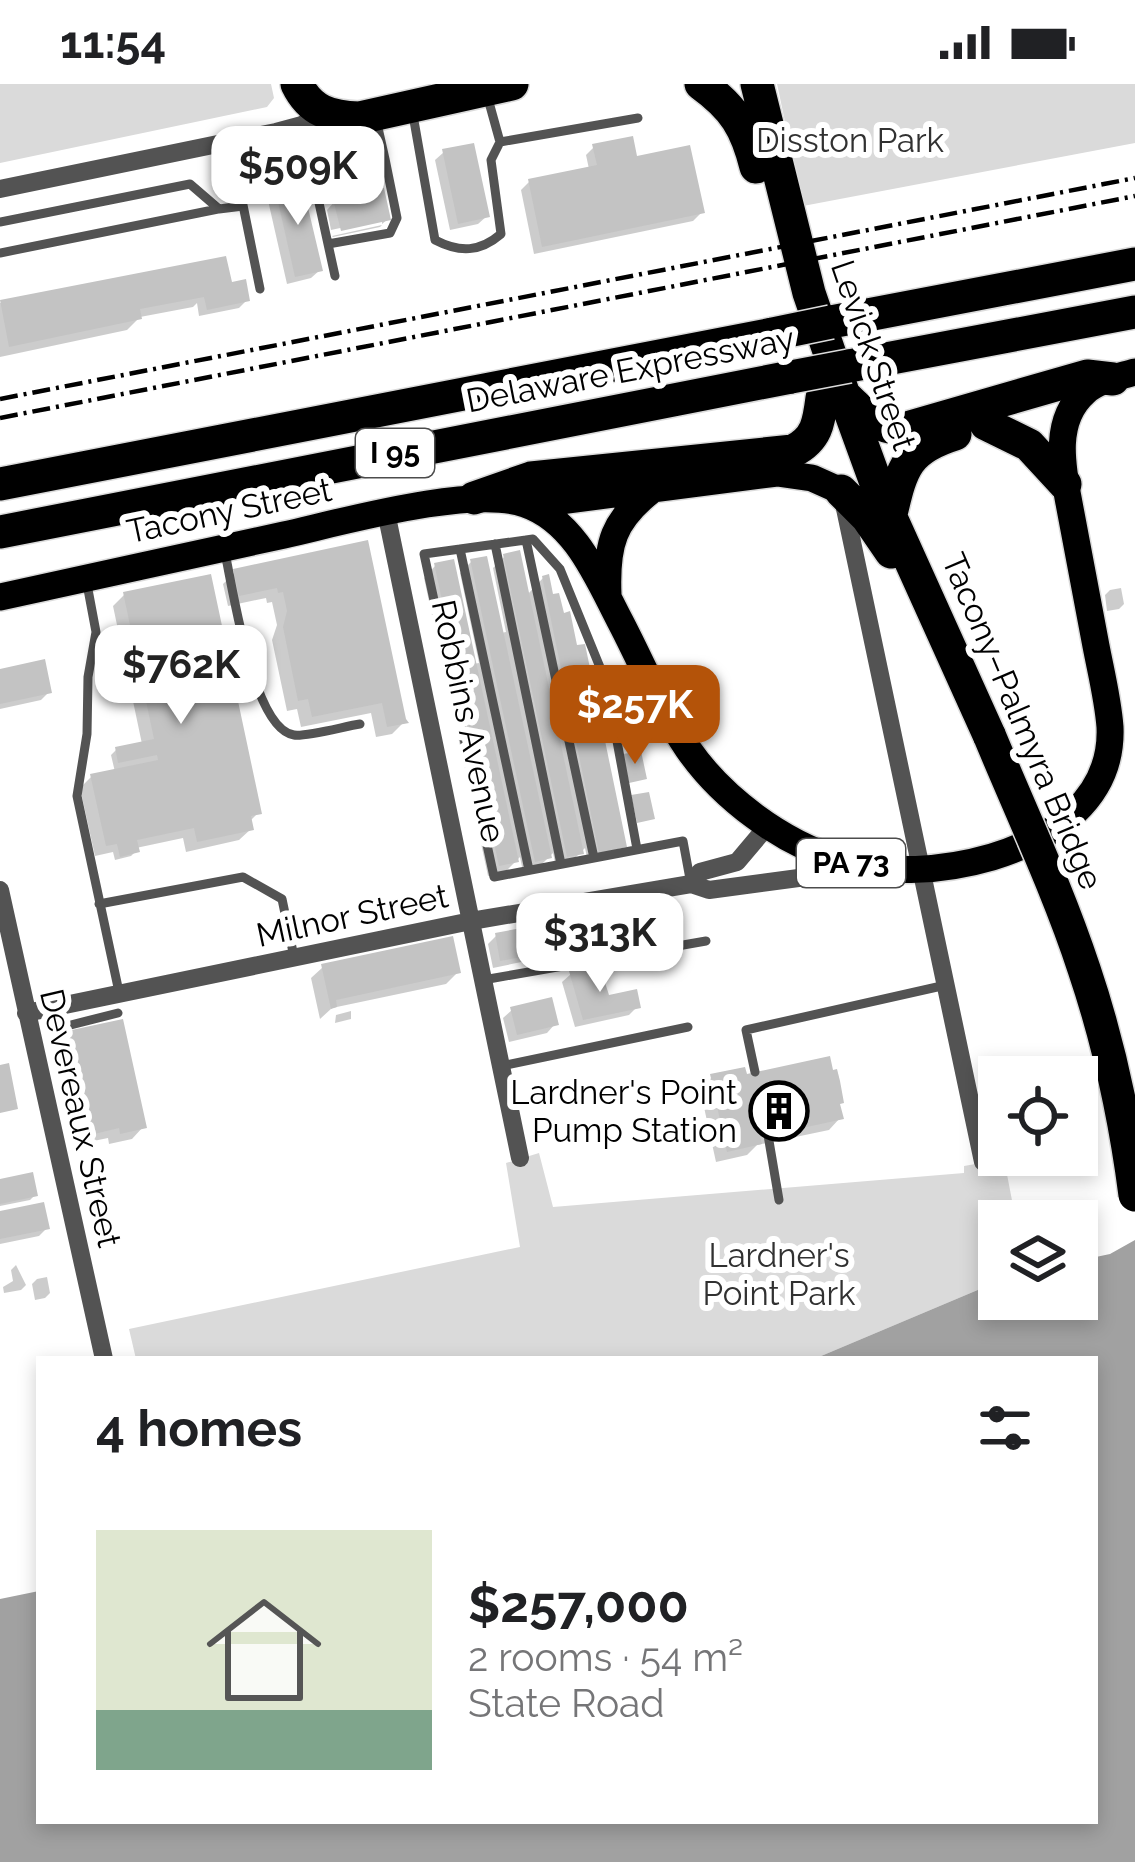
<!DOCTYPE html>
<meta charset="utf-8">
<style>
:root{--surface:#fff;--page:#f2f2f2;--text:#202124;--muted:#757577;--line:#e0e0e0;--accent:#b45309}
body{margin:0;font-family:Raleway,sans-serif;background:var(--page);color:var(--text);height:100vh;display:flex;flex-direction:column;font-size:45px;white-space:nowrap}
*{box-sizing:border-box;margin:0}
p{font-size:39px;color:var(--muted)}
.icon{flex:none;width:66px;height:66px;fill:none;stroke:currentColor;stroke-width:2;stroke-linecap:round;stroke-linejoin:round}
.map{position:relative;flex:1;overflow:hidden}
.details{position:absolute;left:36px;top:1272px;width:1062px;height:468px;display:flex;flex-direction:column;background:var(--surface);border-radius:0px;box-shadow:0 6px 18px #0003}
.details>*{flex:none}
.controls{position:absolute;left:978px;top:972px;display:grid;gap:24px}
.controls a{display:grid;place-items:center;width:120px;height:120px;border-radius:0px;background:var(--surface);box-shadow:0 6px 18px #0003;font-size:60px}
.price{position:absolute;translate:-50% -102px;padding:0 27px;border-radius:24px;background:#fff;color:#222;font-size:39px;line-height:78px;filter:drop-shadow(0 3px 6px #0008)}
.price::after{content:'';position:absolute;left:50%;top:72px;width:36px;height:27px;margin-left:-18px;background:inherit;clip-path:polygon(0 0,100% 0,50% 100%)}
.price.active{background:var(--accent);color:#fff}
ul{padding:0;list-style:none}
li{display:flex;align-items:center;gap:36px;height:300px;padding:0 60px}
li+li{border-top:3px solid var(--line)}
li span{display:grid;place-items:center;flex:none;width:336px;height:240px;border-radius:0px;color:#555}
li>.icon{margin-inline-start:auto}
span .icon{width:144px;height:144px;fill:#fffc;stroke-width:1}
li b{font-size:51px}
h2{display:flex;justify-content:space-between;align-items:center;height:144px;padding:0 60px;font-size:51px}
.status{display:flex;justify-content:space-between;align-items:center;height:84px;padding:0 60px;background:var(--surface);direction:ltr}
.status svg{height:33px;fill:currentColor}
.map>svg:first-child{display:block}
.green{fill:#dadada}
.water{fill:#a1a1a1}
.shadow{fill:#0003}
.building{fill:#c3c3c3}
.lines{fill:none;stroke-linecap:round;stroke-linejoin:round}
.primary-casing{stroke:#dbdbdb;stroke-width:30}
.highway-casing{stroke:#dbdbdb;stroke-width:36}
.lane{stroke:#535353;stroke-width:9}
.street{stroke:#535353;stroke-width:18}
.primary{stroke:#000;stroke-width:27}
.highway{stroke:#000;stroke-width:33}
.rail{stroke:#000;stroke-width:4.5;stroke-dasharray:18 6 3 6;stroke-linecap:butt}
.highway-bridge-casing{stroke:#dbdbdb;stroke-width:36;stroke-linecap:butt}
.highway-bridge{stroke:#000;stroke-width:33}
.labels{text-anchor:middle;stroke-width:12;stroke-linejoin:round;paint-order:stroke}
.shield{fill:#fff;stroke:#4c4c4c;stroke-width:3}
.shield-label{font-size:30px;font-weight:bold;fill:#000}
.park-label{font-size:33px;fill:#313131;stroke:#fff}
.street-label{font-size:33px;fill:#000;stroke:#fff}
.poi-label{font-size:33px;fill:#000;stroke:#fff;text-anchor:end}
</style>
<div class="status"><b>11:54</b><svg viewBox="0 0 49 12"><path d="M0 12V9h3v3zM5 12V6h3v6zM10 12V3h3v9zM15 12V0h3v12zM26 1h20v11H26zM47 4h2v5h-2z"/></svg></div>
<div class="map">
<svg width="1135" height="1778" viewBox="0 0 1135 1778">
<rect width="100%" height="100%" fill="#fff"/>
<!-- green -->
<path class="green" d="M0 0H271L274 14 267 23 0 79Z
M777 0H1135V59L803 122Z
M539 1069 553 1123 964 1089V1082L1004 1075 1016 1137H999V1197L814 1275H136L129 1245 520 1163 506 1079Z"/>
<!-- water -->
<path class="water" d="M1135 1156V1778H0V1515L39 1507V1737H1095V1275H814L999 1197V1215H1077V1177L1110 1170Z"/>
<!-- shadow -->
<path class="shadow" d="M594 63 635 75 702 128 693 137 534 170 521 106 529 98 589 85 586 71Z
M444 68 487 132 478 140 450 146 435 76Z
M275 103 320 186 311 194 287 200 267 112Z
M335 117 388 135 382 140V135L331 146 327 126Z
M382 141 380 143 333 153 332 152Z
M224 176 229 202 247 216 239 224 199 232 197 219 193 223 140 233 127 246 0 273V219Z
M366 459 404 638 392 650 376 653 371 629 301 643 297 625 287 627 272 556 277 541 272 518 267 519 266 514 228 522 223 500 235 488Z
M505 472 527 511 543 494 624 762 588 778 585 764 569 780 556 783 553 769 537 785 523 788 520 773 504 789 488 792 424 494 435 482 473 580 479 579 460 489 472 477 501 549 506 548 493 484Z
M1121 504 1124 520 1119 525 1107 527 1105 511 1110 506Z
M124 511 258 729 249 738 251 745 239 756 186 768 183 754 136 764V767L131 772 115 776 113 768 95 772 80 704 92 692 115 688 111 671 116 666 142 660 113 522Z
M0 588 49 608 41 616 0 625Z
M496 852 539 868 531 876 493 884 488 860Z
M323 883 458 888 446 900 332 924 320 935 311 894Z
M571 890 607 915 637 923 629 931 575 943 562 898Z
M512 926 555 940 547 949 509 958 503 934Z
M351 927V935L335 939 336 931Z
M68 950 143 1043 132 1055 109 1060 108 1054 79 1060 57 962Z
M712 993 838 1021 840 1034 829 1046 757 1061 747 1071 716 1078 700 1005Z
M0 1098 35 1111 30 1116 0 1122Z
M0 1130 47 1144 39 1152 0 1160Z
M16 1181 26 1201 21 1206 4 1209 3 1203 13 1197 11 1186Z
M47 1193 50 1209 45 1214 35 1216 32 1200 37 1195Z"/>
<!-- building -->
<path class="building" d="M633 52 637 72 690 61 705 129 542 163 528 95 597 81 592 60Z
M474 59 490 133 458 140 442 65Z
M301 94 323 187 295 193 274 100Z
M384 104 391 136 341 147 333 115Z
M226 172 232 198 246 195 250 217 207 226 204 213 140 225 142 235 9 263 0 216Z
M368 456 406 635 409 639 387 643 382 619 312 633 308 615 298 617 283 543 287 527 283 508 278 509 277 504 239 512 233 485Z
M520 466 584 770 567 773 503 470Z
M487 472 552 774 535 778 470 475Z
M454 475 519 778 499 782 434 479Z
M211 490 262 730 251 732 254 746 197 758 194 744 137 756 140 768 120 773 117 760 106 762 90 690 158 676 157 671 118 679 115 663 154 655 123 508Z
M549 490 553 510 559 509 564 529 570 527 577 561 585 560 627 763 599 769 542 492Z
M45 575 52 609 0 620V585Z
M641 667 647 695 629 699 623 670Z
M649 708 655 735 637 739 631 711Z
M537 841 543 869 500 877 495 849Z
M453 852 461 889 336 916 337 923 331 925 321 880Z
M599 880 609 911 637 905 641 924 583 936 569 887Z
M552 913 559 941 517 951 510 923Z
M123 935 147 1044 120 1050 119 1044 90 1051 67 947Z
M830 972 833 986 837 985 840 997 844 1019 840 1020 844 1035 760 1053 762 1060 727 1068 710 990 745 983 747 990Z
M9 979 18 1025 0 1029V981Z
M33 1088 38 1112 0 1120V1095Z
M44 1118 50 1145 0 1155V1127Z"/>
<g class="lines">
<!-- primary casing -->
<g class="primary-casing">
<path id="primary" d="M529 421 777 389 812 394 841 407
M608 510C606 460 613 436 653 405
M0 513C95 493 189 471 284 451 342 438 472 401 525 420 575 437 597 493 620 537 642 579 661 626 688 665 722 714 782 759 840 776 888 791 944 787 992 773 1054 754 1113 714 1110 643 1108 616 1101 588 1096 562 1087 514 1078 467 1069 419 1062 382 1053 336 1085 308 1098 296 1118 293 1135 288"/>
</g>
<!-- highway casing -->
<g class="highway-casing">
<path id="highway" d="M297 0C310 27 330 33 359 34L512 0
M701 0C734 24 746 43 756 83
M757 0 809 209 844 311 879 407 990 653
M831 238 1135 180
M849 282 1135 228
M845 312C863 330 877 344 903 345L1087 292 1113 295
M986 340 1029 361 1065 400
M0 400 773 250
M841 407 867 433 891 468
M474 414 531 394 793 367C817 355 819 338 822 314
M891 430C902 383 907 365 955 350
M0 448 791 293"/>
</g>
<!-- lane -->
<path class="lane" d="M413 31 435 156C460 169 480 168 501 150L491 76 500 58 487 11
M302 41 335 192
M230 57 260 205
M500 58 638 34
M270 82 309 72
M313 91 385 75 376 35
M0 138 190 100 219 125 243 122
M328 160 390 149 397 134 385 75
M0 169 218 125
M526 456 594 774
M495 460 561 780
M460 465 529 786
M225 469C233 505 253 645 294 651 306 653 346 642 360 640
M87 500 96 548 88 593 87 650 77 712 119 908
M637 765 606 598 560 485 533 455 424 470 494 793 683 757 690 795
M99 820 243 793 282 815 294 873
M483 896 706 857
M54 923 82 1048
M59 944 118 929
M501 982 688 943
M755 988 746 946 946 901
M768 1051 779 1116"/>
<!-- street -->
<path class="street" d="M0 105 276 48 302 41 320 28
M844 420 983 1078
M386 428 520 1074
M691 800 700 788 737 778 769 740
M0 806 104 1275
M26 929 471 837 691 800 709 806 821 791 838 776"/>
<!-- primary -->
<use href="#primary" class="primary"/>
<!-- highway -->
<use href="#highway" class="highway"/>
<!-- rail -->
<path class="rail" d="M0 315 1135 94
M0 334 1135 112"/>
<!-- highway-bridge casing -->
<g class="highway-bridge-casing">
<path id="highway-bridge" d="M773 250 831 238
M791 293 849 282
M990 653C1022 730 1058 806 1084 885 1109 959 1125 1034 1135 1111"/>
</g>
<!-- highway-bridge -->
<use href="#highway-bridge" class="highway-bridge"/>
</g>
<!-- icons -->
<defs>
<g id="building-ring" transform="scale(3)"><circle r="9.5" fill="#fff" stroke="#000" stroke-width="1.5"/><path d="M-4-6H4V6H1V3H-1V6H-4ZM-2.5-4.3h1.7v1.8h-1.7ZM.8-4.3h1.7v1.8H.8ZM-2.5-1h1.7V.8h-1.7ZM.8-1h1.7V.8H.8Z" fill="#000"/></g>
</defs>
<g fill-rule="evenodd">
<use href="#building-ring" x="779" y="1027"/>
</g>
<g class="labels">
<!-- shield labels -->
<g class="shield">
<rect x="356" y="345" width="78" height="48" rx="9"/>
<rect x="797" y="755" width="108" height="48" rx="9"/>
</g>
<g class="shield-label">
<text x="395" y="379">I 95</text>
<text x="851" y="789">PA 73</text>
</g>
<!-- park labels -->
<g class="park-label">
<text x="850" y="68">Disston Park</text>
<text x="779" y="1183">Lardner's<tspan x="779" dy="38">Point Park</tspan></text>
</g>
<!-- street labels -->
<g class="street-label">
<text transform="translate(874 271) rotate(71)" y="12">Levick Street</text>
<text transform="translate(630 285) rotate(-11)" y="12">Delaware Expressway</text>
<text transform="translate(229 426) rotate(-12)" y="12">Tacony Street</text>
<text transform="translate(469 637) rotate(78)" y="12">Robbins Avenue</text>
<text transform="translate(1023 637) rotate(67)" y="12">Tacony–Palmyra Bridge</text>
<text transform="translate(352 831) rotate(-12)" y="12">Milnor Street</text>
<text transform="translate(81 1034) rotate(77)" y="12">Devereaux Street</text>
</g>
<!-- poi labels -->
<g class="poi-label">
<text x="737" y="1020">Lardner's Point<tspan x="737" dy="38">Pump Station</tspan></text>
</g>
</g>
</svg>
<div class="controls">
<a><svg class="icon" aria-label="locate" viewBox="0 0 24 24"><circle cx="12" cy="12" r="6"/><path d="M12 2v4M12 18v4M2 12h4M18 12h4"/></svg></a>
<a><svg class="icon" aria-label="layers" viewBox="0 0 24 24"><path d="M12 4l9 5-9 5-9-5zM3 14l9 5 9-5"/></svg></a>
</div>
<b class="price" style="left:298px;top:144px">$509K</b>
<b class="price" style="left:181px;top:643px">$762K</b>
<b class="price active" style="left:635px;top:683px">$257K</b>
<b class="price" style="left:600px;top:911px">$313K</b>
<section class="details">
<h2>4 homes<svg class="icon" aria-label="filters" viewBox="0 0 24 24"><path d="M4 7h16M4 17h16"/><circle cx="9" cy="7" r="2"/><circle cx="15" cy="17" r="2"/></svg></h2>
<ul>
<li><span style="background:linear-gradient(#dfe7d0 75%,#7fa58c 0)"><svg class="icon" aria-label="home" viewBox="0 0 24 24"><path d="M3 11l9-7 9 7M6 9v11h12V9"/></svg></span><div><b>$257,000</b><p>2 rooms · 54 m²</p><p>State Road</p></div></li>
</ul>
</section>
</div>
